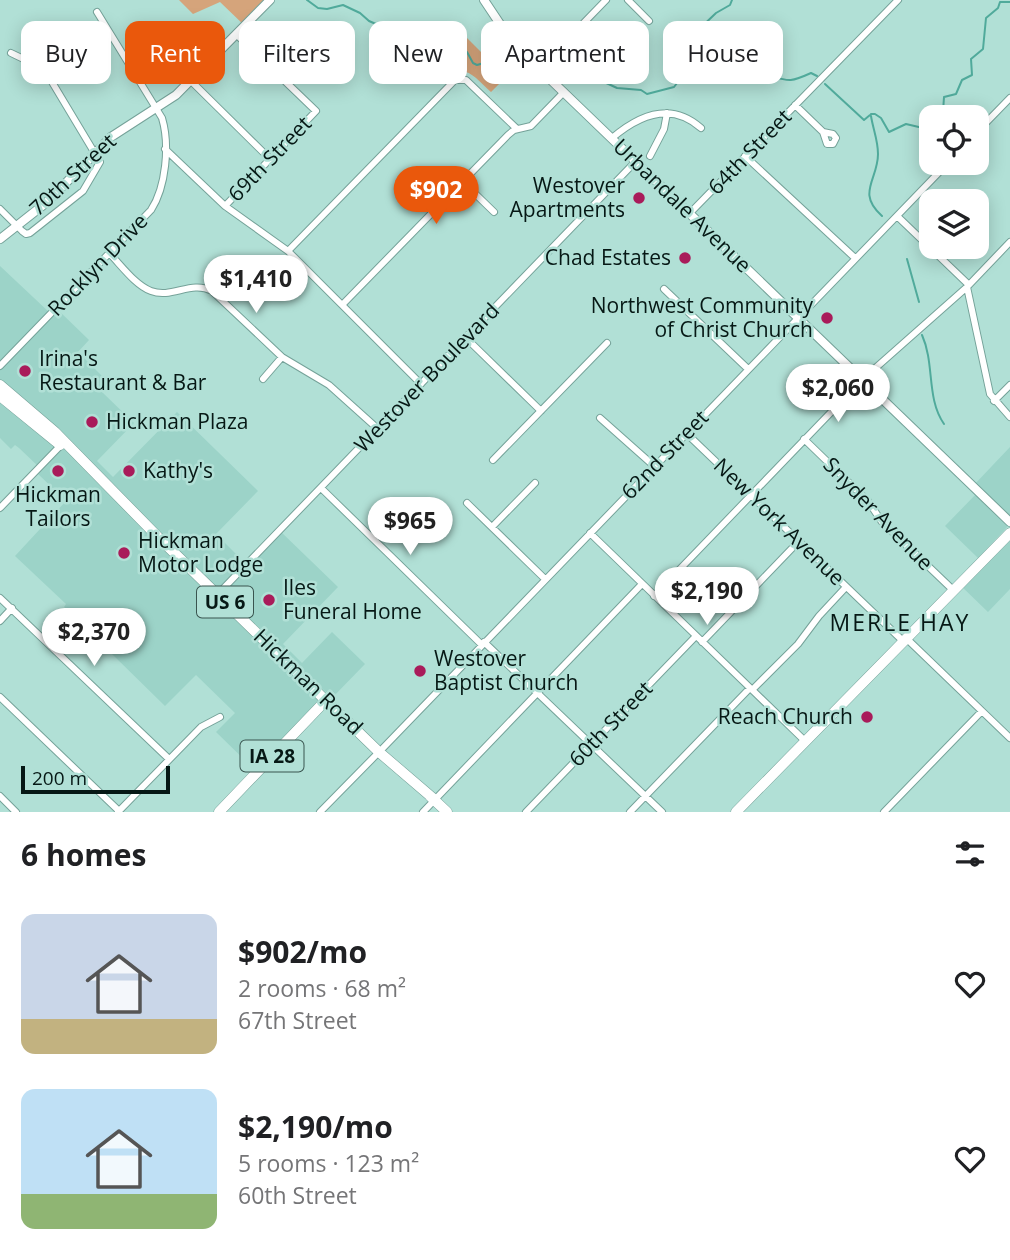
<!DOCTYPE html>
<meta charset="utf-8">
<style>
:root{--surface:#fff;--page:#f6f6f6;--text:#202124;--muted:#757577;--accent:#ea580c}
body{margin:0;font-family:"Open Sans",sans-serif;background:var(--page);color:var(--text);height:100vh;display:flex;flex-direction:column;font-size:26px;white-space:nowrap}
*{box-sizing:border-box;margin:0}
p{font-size:23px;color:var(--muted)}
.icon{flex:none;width:38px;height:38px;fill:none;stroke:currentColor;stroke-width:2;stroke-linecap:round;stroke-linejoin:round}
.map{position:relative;height:812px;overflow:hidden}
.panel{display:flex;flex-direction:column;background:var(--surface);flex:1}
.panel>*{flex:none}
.banner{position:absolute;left:21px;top:21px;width:970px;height:63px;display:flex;gap:14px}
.buttons{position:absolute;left:919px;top:105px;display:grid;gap:14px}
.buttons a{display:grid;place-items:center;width:70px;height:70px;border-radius:14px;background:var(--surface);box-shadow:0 4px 18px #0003;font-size:35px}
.scale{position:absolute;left:21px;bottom:18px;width:149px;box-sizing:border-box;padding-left:7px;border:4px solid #061815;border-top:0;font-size:19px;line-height:24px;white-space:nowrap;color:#061815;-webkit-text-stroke:5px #b1e0d6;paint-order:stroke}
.price{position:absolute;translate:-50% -60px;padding:0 16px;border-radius:24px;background:#fff;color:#222;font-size:23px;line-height:46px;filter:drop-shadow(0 2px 4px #0008)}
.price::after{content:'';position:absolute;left:50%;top:42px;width:21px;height:16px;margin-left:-10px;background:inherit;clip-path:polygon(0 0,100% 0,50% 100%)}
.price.current{background:var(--accent);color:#fff}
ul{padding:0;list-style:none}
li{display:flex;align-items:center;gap:21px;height:175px;padding:0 21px}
li span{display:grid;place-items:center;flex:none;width:196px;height:140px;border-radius:14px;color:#555}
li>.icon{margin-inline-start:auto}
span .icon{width:84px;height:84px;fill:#fffc;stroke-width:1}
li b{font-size:30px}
h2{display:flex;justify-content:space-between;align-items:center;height:84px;padding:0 21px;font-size:30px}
.tag{padding:0 24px;border-radius:14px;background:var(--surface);box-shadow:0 4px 18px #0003;font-size:24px;line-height:63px}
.tag.current{background:var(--accent);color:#fff}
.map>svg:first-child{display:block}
.built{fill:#9cd3c8}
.green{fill:#d5a47b}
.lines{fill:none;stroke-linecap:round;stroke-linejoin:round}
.stream{stroke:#50aa9b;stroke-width:2}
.street-casing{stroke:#75a299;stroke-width:8}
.secondary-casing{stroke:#75a299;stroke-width:10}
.primary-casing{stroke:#75a299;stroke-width:11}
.street{stroke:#fff;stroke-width:6}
.secondary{stroke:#fff;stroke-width:8}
.primary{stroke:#fff;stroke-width:10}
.poi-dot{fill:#a91b5a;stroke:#b1e0d6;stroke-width:2.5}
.labels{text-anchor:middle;stroke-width:5;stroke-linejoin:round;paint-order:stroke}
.shield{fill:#b1e0d6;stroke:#39544f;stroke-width:2}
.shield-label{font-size:19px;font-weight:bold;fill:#061815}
.street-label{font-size:21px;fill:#061815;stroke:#b1e0d6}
.poi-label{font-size:21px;fill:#061815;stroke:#b1e0d6;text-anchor:start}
.neighbourhood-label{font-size:23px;letter-spacing:2px;fill:#061815;stroke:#b1e0d6}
</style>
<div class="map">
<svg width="1010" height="812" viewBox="0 0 1010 812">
<rect width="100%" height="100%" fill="#b1e0d6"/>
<!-- built -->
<path class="built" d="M0 266 50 313 56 308 89 340 78 352 109 383 101 391 134 423 97 461 113 477 177 412 258 491 216 534 246 564 279 530 338 587 283 644 302 663 332 632 365 664 332 698 139 513 326 701 257 772 216 732 235 713 196 675 165 706 64 607 66 604 15 556 66 501 35 471 39 467 19 448 15 445 11 449 0 438V403L4 399 77 459 0 385Z
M1010 447V524L978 558 945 526 978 492 973 486Z
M1010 533V589L988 612 959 584Z"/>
<!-- green -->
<path class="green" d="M179 0H270L245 26 220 2 193 14Z
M456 27 506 77 491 92C474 77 465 61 444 80L423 59Z"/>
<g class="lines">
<!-- stream -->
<path class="stream" d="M307 0 318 8 327 9 343 5 360 13 369 21 415 41 430 53 441 55 467 52 473 63 477 65 491 61 498 62C506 74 516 81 530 77
M557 70 587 74 617 88 641 90 647 94 674 87 684 74C704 82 703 84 720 69L733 73 760 67 765 70 766 75C789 81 789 83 811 73L817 76
M695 80 699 67 693 35 716 13 730 5 732 0
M825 84 864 120 870 115
M871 114H875L881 118 889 132 906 124 923 128 929 117 940 115 943 112 944 97 956 94 962 80 972 75 971 59 983 49 986 18 998 8 1000 2H1010
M871 116C873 129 878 140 878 154 878 180 856 193 882 216
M907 259 919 302
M922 335C935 364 926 398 944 424"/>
<!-- street casing -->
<g class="street-casing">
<path id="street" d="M628 0 649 21
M539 69 606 0
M191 81 270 159
M795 105 823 132 833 134 836 138 833 144H827L823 132
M976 133 1010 98
M612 138C639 115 671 101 701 128
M165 149 225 206 288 251 421 384
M650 156 664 129 667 113
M745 156 855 258
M462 181 494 212
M225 206 316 111 236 34
M0 209 22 231 26 234 30 233 83 191 100 162 49 77 36 65 11 53
M690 213 898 0
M897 216 969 285
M288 251 455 80H466L517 129
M109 253C121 265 135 285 151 291 172 299 191 280 212 291L282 357 329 385 378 429
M967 287 990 394 1010 417
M664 289 748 369
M343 304 508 135 514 130 531 126 564 92
M466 338 541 411
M0 366 151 210C166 187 170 145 162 118L97 12
M263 379 282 357
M994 401 1010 385
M600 418 654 466
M686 433 903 641
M804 439 868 501 882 522 952 589
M493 460 607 343
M321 488 482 645
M467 503 545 579
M0 508 63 443
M492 527 535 483
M590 533 805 741
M217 595 636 161
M654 596 863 379 967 287 1010 242
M0 598 169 759
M0 621 12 608
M906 638 1010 738
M484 642 662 812
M702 642 799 541
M752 690 798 644 819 616 846 587
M0 697 119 811
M383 748 948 163
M0 796 16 812
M118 812 201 727 220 717
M320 812 379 752
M423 812 642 584
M526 812 696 636
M630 812 750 688
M884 812 982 711"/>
</g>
<!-- secondary casing -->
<g class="secondary-casing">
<path id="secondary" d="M484 0 502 27 527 57 1010 522
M0 239 47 202 111 137 176 95 270 0"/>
</g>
<!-- primary casing -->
<g class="primary-casing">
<path id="primary" d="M0 385 55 432 158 537 317 692 379 752 435 800
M0 396 60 445
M430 796 447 812
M219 812 330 696
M736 812 1010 533"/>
</g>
<!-- street -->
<use href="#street" class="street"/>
<!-- secondary -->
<use href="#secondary" class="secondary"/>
<!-- primary -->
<use href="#primary" class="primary"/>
</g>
<!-- markers -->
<g class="poi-dot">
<circle cx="639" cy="198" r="7"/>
<circle cx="685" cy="258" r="7"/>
<circle cx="827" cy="318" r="7"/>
<circle cx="25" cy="371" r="7"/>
<circle cx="92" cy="422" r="7"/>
<circle cx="58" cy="471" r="7"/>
<circle cx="129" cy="471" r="7"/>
<circle cx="124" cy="553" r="7"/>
<circle cx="269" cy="600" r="7"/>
<circle cx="420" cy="671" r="7"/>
<circle cx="867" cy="717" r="7"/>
</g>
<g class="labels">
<!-- shield labels -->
<g class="shield">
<rect x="197" y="586.5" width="56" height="31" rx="5"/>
<rect x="240.5" y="740.5" width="63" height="31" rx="5"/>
</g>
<g class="shield-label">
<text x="225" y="609">US 6</text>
<text x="272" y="763">IA 28</text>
</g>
<!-- street labels -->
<g class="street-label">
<text transform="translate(750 152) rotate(-46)" y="7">64th Street</text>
<text transform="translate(270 159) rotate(-46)" y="7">69th Street</text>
<text transform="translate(73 175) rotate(-43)" y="7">70th Street</text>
<text transform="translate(682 206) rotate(44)" y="7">Urbandale Avenue</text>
<text transform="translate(98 265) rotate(-46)" y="7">Rocklyn Drive</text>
<text transform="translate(427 378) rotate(-46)" y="7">Westover Boulevard</text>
<text transform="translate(665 455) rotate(-46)" y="7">62nd Street</text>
<text transform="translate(878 514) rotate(46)" y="7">Snyder Avenue</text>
<text transform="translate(779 522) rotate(44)" y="7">New York Avenue</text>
<text transform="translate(308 682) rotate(44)" y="7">Hickman Road</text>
<text transform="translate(611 724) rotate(-46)" y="7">60th Street</text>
</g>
<!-- poi labels -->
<g class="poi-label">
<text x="625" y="193" text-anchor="end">Westover<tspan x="625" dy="24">Apartments</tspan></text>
<text x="671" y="265" text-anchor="end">Chad Estates</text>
<text x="813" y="313" text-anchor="end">Northwest Community<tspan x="813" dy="24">of Christ Church</tspan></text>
<text x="39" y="366">Irina's<tspan x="39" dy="24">Restaurant &amp; Bar</tspan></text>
<text x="106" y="429">Hickman Plaza</text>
<text x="143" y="478">Kathy's</text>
<text x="58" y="502" text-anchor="middle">Hickman<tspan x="58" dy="24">Tailors</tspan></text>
<text x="138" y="548">Hickman<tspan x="138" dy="24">Motor Lodge</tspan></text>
<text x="283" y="595">Iles<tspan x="283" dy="24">Funeral Home</tspan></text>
<text x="434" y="666">Westover<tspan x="434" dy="24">Baptist Church</tspan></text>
<text x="853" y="724" text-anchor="end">Reach Church</text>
</g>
<!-- neighbourhood labels -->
<g class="neighbourhood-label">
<text x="900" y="631">MERLE HAY</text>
</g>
</g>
</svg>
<div class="buttons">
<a><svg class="icon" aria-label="locate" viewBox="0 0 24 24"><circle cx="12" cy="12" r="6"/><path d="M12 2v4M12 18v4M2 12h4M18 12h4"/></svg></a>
<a><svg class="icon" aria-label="layers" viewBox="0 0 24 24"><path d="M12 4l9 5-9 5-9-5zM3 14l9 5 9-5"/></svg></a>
</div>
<div class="scale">200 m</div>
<b class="price current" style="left:436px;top:226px">$902</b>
<b class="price" style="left:256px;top:315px">$1,410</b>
<b class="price" style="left:838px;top:424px">$2,060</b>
<b class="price" style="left:410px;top:557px">$965</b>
<b class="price" style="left:707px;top:627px">$2,190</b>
<b class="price" style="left:94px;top:668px">$2,370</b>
<div class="banner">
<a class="tag">Buy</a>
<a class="tag current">Rent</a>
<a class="tag">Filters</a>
<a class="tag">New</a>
<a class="tag">Apartment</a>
<a class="tag">House</a>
</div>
</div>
<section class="panel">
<h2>6 homes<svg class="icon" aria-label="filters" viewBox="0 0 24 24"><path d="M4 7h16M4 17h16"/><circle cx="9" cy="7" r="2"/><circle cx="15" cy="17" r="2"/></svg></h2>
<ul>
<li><span style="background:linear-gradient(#c9d6e8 75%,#c2b280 0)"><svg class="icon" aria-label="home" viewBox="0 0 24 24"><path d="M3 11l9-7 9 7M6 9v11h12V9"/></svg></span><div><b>$902/mo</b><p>2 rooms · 68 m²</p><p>67th Street</p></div><svg class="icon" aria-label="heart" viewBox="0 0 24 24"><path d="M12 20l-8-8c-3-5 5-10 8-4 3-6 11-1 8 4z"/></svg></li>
<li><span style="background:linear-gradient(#bfe0f5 75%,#8fb573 0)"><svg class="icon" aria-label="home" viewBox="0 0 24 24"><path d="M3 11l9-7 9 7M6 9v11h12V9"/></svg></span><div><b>$2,190/mo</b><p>5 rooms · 123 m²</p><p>60th Street</p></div><svg class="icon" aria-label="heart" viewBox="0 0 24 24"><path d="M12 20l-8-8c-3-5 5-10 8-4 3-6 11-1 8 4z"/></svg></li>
</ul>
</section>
